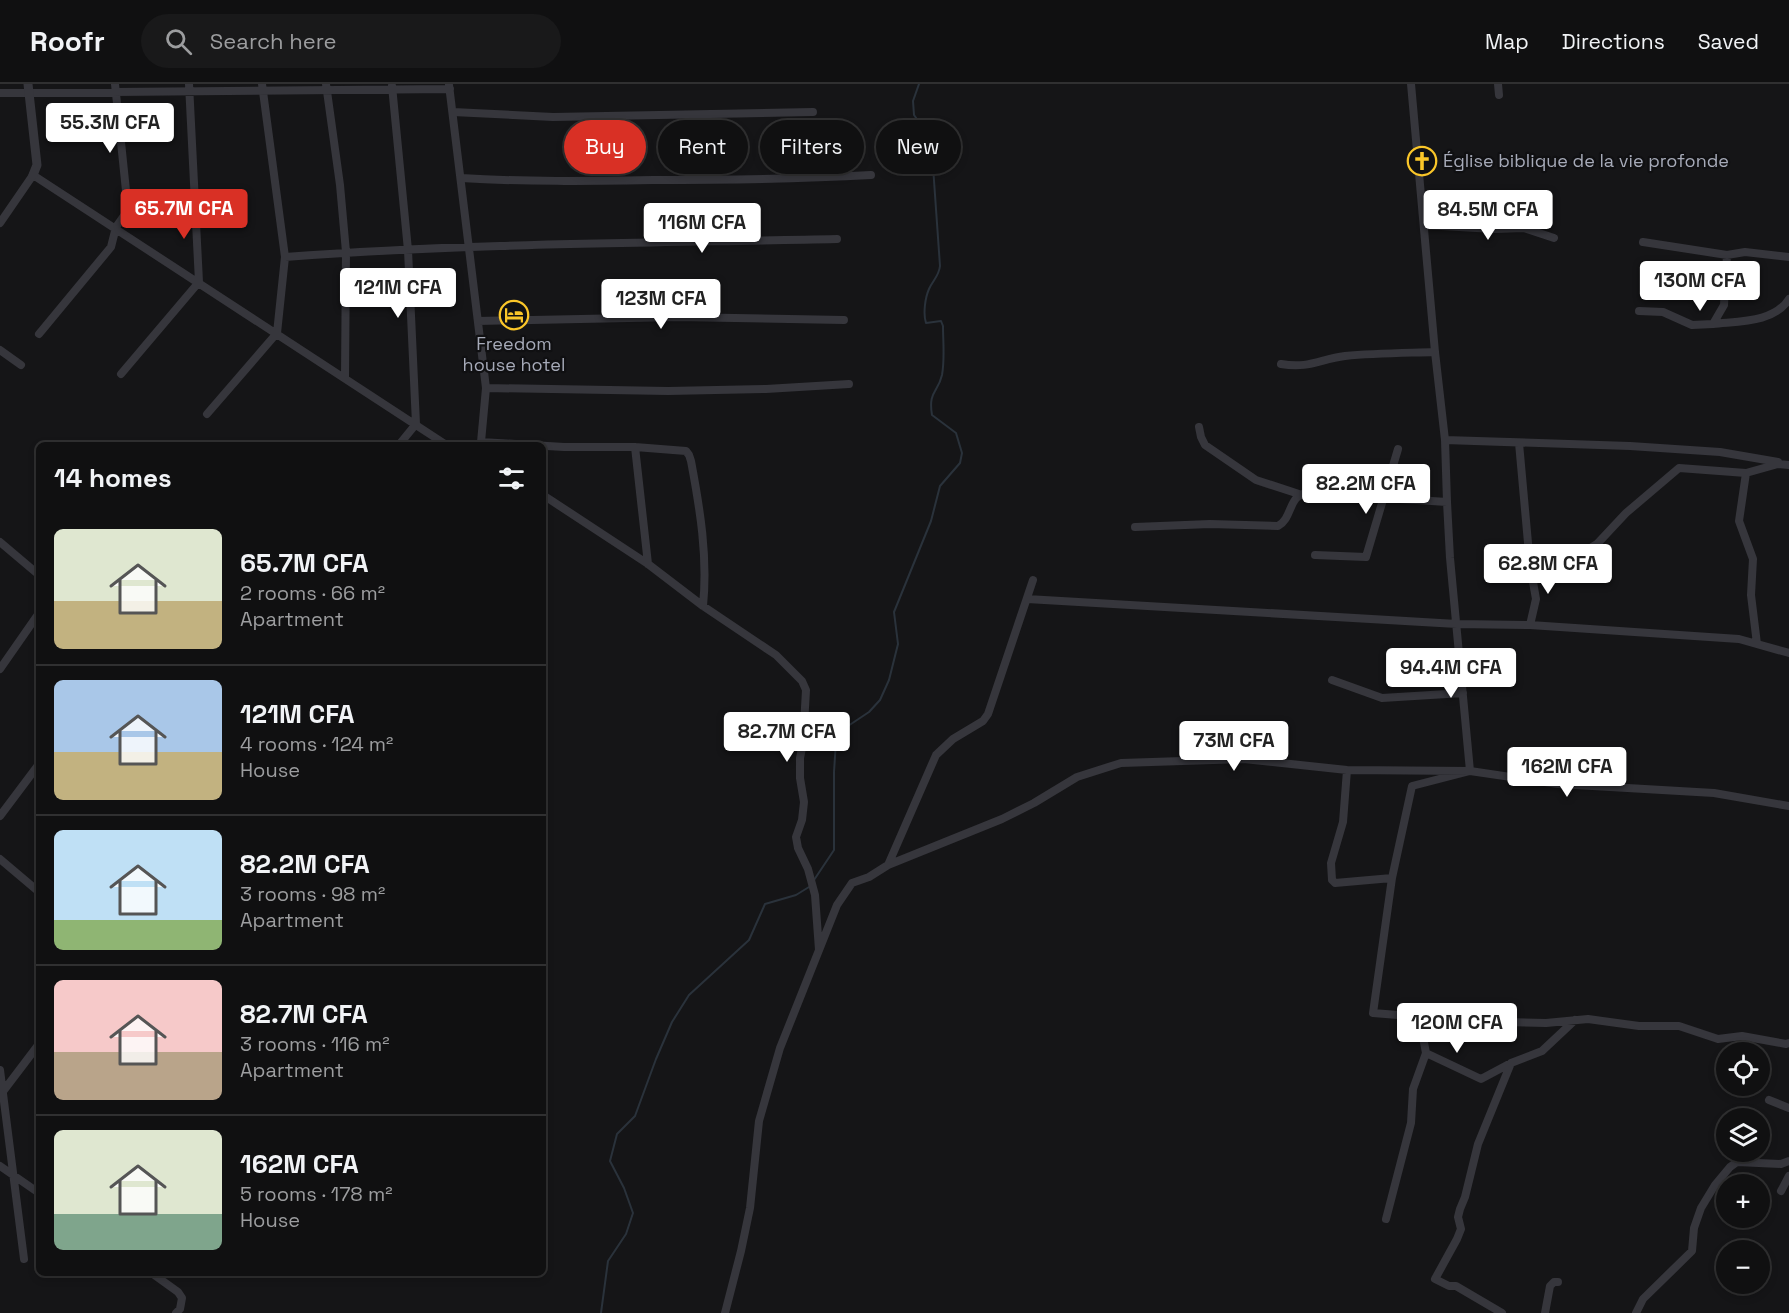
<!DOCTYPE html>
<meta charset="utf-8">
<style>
:root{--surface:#101011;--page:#19191a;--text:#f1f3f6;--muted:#9c9d9f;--line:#303031;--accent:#d93025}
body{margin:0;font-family:"Space Grotesk",sans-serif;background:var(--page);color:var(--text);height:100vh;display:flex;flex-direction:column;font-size:22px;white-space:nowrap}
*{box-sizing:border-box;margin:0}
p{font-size:20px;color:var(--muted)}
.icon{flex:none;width:33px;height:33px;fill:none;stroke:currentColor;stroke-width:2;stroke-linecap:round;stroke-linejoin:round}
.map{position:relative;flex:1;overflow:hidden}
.sheet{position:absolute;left:36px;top:358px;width:510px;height:834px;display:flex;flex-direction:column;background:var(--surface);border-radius:9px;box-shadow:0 3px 9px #0003,0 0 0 2px var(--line)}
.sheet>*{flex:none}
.guide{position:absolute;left:564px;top:36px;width:570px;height:54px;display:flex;gap:12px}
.buttons{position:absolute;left:1716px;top:958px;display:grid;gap:12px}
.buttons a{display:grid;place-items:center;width:54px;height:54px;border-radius:50%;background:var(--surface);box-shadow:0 3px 9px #0003,0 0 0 2px var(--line);font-size:30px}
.price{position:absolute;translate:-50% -51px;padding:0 14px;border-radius:6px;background:#fff;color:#222;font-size:20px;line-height:39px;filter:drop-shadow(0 2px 3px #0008)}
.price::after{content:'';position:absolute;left:50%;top:36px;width:18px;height:14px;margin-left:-9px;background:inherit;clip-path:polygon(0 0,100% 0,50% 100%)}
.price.active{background:var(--accent);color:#fff}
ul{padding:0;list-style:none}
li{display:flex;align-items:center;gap:18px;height:150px;padding:0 18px}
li+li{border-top:2px solid var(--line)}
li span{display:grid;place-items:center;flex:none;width:168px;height:120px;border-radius:9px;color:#555}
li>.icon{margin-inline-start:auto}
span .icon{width:72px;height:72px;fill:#fffc;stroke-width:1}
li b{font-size:26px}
h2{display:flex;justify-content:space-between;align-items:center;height:72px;padding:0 18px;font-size:26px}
.chip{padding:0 21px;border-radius:27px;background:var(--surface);box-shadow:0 3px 9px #0003,0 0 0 2px var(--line);font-size:21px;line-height:54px}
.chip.active{background:var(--accent);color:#fff}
header{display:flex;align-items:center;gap:36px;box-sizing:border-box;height:84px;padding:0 30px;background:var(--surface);border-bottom:2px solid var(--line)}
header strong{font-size:28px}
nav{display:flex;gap:33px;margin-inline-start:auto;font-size:21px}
.search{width:420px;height:54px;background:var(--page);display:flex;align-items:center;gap:15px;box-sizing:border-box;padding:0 21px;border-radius:33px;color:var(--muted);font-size:22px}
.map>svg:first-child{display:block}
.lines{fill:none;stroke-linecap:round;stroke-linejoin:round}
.stream{stroke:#2a323b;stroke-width:2}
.minor{stroke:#36363c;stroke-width:8}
.tertiary{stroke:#36363c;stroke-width:9}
.labels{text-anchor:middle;stroke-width:4.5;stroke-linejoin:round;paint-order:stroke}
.poi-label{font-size:18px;fill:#a6aab8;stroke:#101012;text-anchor:start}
</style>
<header>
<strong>Roofr</strong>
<div class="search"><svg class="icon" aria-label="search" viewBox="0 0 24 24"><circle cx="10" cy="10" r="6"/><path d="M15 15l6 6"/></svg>Search here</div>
<nav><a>Map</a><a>Directions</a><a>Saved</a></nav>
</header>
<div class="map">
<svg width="1789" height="1229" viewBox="0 0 1789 1229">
<rect width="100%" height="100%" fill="#151517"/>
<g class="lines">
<!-- stream -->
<path class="stream" d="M814 796 834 766V688L836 657 848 642 869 628 880 616 889 596 898 560 894 528 931 437 940 402 960 379 962 369 956 349 932 331C928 307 938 309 942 291 945 275 943 258 943 242L941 237 926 239C923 230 925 214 929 205 933 196 939 192 940 182L932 68 924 45 914 31 913 17 919 0
M601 1229 608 1177 626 1150 633 1129 624 1104 610 1077 617 1050 635 1032 656 975 672 938 689 911 749 856 765 820 796 811 809 803"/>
<!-- minor -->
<path class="minor" d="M326 0 340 101 346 168 345 293
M1411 0 1435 268 1445 356 1447 418
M1498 0 1499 11
M449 1 486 304 481 358 478 362
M392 2 408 166 416 340 398 362
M0 9 450 5
M453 28 553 33 813 28
M461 94C525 98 589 97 653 96 726 96 798 95 871 91
M0 139 33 91 448 362
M1424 141 1494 145 1524 144 1554 154
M1643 158 1727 171 1745 168 1789 173
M285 173C469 159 653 159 837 155
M1639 227 1663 228 1692 241 1713 240 1724 221 1727 171
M478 237 677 233 844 236
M1713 240C1738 237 1774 239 1789 215
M39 250 111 163 116 143 128 126 115 0
M0 266 21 281
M1281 280C1309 285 1320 275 1345 272 1375 269 1405 269 1435 268
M121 290 199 198 189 0
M486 304 668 307 766 305 849 300
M207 330 277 249 285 173 262 0
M1199 343 1201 353 1205 361 1256 396 1299 410
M1445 356 1630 362 1720 368 1778 378
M481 358 564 363H635L686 367 689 371 691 377C700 425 708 473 703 522
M1519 359 1530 481H1560L1581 470 1597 460 1626 429 1679 384 1746 389 1778 380 1789 381
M635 363 648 480
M1746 389 1739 437 1753 475 1751 511 1757 560
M543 411 648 480 703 522 776 571 802 597 806 606 803 659 800 674V694L804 718 802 736 796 753 798 764 808 785 815 811 819 866
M1135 443 1210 440 1278 442C1293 434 1288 411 1307 409L1447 418 1450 474 1470 687 1412 702 1392 794 1373 929 1435 934 1489 942 1503 938 1546 939 1588 935 1639 942H1679L1718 955 1742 952 1786 960 1789 959
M0 458 39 491
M1315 471 1366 473 1398 365
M1027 515 1457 540 1530 541 1739 555 1789 569
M1530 541 1536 515 1530 481
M0 585 39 529
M1332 596 1382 614 1463 609
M1347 686 1343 738 1331 779 1332 796 1335 799 1392 794
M0 732 39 680
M0 775 39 808
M888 781 1002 735 1034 719 1077 693 1121 679 1244 675 1347 686 1470 687 1558 700 1714 709 1789 722
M1419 932 1426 969 1481 995 1511 979
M0 986 24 1175
M1 1010 39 960
M1769 1016 1789 1024
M0 1082 39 1109
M1781 1107 1789 1092
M1386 1135 1411 1039 1413 1005 1426 969
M153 1190 178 1208 182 1214 180 1225 176 1229
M725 1229 741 1167 750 1124 759 1037 780 964 837 821 852 799 869 793 888 781 936 671 953 655 983 637 988 630 1033 496
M1502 1229 1456 1202H1449L1435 1195 1457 1155 1461 1145 1458 1133 1460 1125 1465 1113 1478 1060 1511 979 1542 967 1575 936
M1545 1229 1550 1202 1554 1198H1558
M1636 1229 1643 1215 1692 1167 1694 1144 1701 1124 1715 1101 1730 1083 1737 1078 1781 1080 1789 1077"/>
<!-- tertiary -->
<path class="tertiary" d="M28 0 37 81 33 91"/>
</g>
<!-- icons -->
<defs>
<g id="church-ring" transform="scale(1.5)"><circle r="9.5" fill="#101012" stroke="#fac629" stroke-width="1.5"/><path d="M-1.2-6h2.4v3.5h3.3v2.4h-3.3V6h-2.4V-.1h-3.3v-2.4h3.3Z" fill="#fac629"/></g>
<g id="hotel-ring" transform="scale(1.5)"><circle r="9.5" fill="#101012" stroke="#fac629" stroke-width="1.5"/><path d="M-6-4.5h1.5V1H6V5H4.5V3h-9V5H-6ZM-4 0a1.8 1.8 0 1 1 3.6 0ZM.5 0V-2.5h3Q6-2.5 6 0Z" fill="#fac629"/></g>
</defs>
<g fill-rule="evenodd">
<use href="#church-ring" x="1422" y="77"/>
<use href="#hotel-ring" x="514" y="231"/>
</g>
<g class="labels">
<!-- poi labels -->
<g class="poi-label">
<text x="1443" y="83">Église biblique de la vie profonde</text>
<text x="514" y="266" text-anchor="middle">Freedom<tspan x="514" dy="21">house hotel</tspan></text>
</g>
</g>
</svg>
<div class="buttons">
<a><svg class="icon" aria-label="locate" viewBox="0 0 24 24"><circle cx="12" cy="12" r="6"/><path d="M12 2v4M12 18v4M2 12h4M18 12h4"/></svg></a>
<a><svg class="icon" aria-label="layers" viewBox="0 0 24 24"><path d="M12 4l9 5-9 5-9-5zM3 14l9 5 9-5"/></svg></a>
<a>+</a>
<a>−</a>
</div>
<b class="price" style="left:110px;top:70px">55.3M CFA</b>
<b class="price active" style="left:184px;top:156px">65.7M CFA</b>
<b class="price" style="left:1488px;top:157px">84.5M CFA</b>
<b class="price" style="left:702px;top:170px">116M CFA</b>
<b class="price" style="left:1700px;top:228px">130M CFA</b>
<b class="price" style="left:398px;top:235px">121M CFA</b>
<b class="price" style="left:661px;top:246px">123M CFA</b>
<b class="price" style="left:1366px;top:431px">82.2M CFA</b>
<b class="price" style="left:1548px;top:511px">62.8M CFA</b>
<b class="price" style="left:1451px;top:615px">94.4M CFA</b>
<b class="price" style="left:787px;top:679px">82.7M CFA</b>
<b class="price" style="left:1234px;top:688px">73M CFA</b>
<b class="price" style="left:1567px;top:714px">162M CFA</b>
<b class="price" style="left:1457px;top:970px">120M CFA</b>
<div class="guide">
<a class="chip active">Buy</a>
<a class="chip">Rent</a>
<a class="chip">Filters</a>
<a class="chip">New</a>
</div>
<section class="sheet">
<h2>14 homes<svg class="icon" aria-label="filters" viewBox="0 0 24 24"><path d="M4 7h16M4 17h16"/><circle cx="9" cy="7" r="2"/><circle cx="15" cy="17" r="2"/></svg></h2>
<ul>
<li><span style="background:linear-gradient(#dfe7d0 60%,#c2b280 0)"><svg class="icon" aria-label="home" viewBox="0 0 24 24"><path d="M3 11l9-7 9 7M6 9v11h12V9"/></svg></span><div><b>65.7M CFA</b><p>2 rooms · 66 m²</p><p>Apartment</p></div></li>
<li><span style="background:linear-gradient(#a9c7e8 60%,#c2b280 0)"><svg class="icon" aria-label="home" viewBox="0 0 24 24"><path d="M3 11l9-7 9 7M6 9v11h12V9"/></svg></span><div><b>121M CFA</b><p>4 rooms · 124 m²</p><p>House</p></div></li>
<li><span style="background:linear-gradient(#bfe0f5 75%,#8fb573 0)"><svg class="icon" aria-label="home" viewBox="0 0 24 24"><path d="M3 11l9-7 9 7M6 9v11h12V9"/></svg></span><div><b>82.2M CFA</b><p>3 rooms · 98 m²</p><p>Apartment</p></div></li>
<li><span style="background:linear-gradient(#f6c9c9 60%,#b9a48a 0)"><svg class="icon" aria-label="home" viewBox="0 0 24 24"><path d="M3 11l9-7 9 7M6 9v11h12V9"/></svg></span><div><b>82.7M CFA</b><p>3 rooms · 116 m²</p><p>Apartment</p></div></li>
<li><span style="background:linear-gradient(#dfe7d0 70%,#7fa58c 0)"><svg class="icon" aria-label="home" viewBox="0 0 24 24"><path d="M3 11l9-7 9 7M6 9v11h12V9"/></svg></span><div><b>162M CFA</b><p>5 rooms · 178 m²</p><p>House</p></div></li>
</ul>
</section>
</div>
